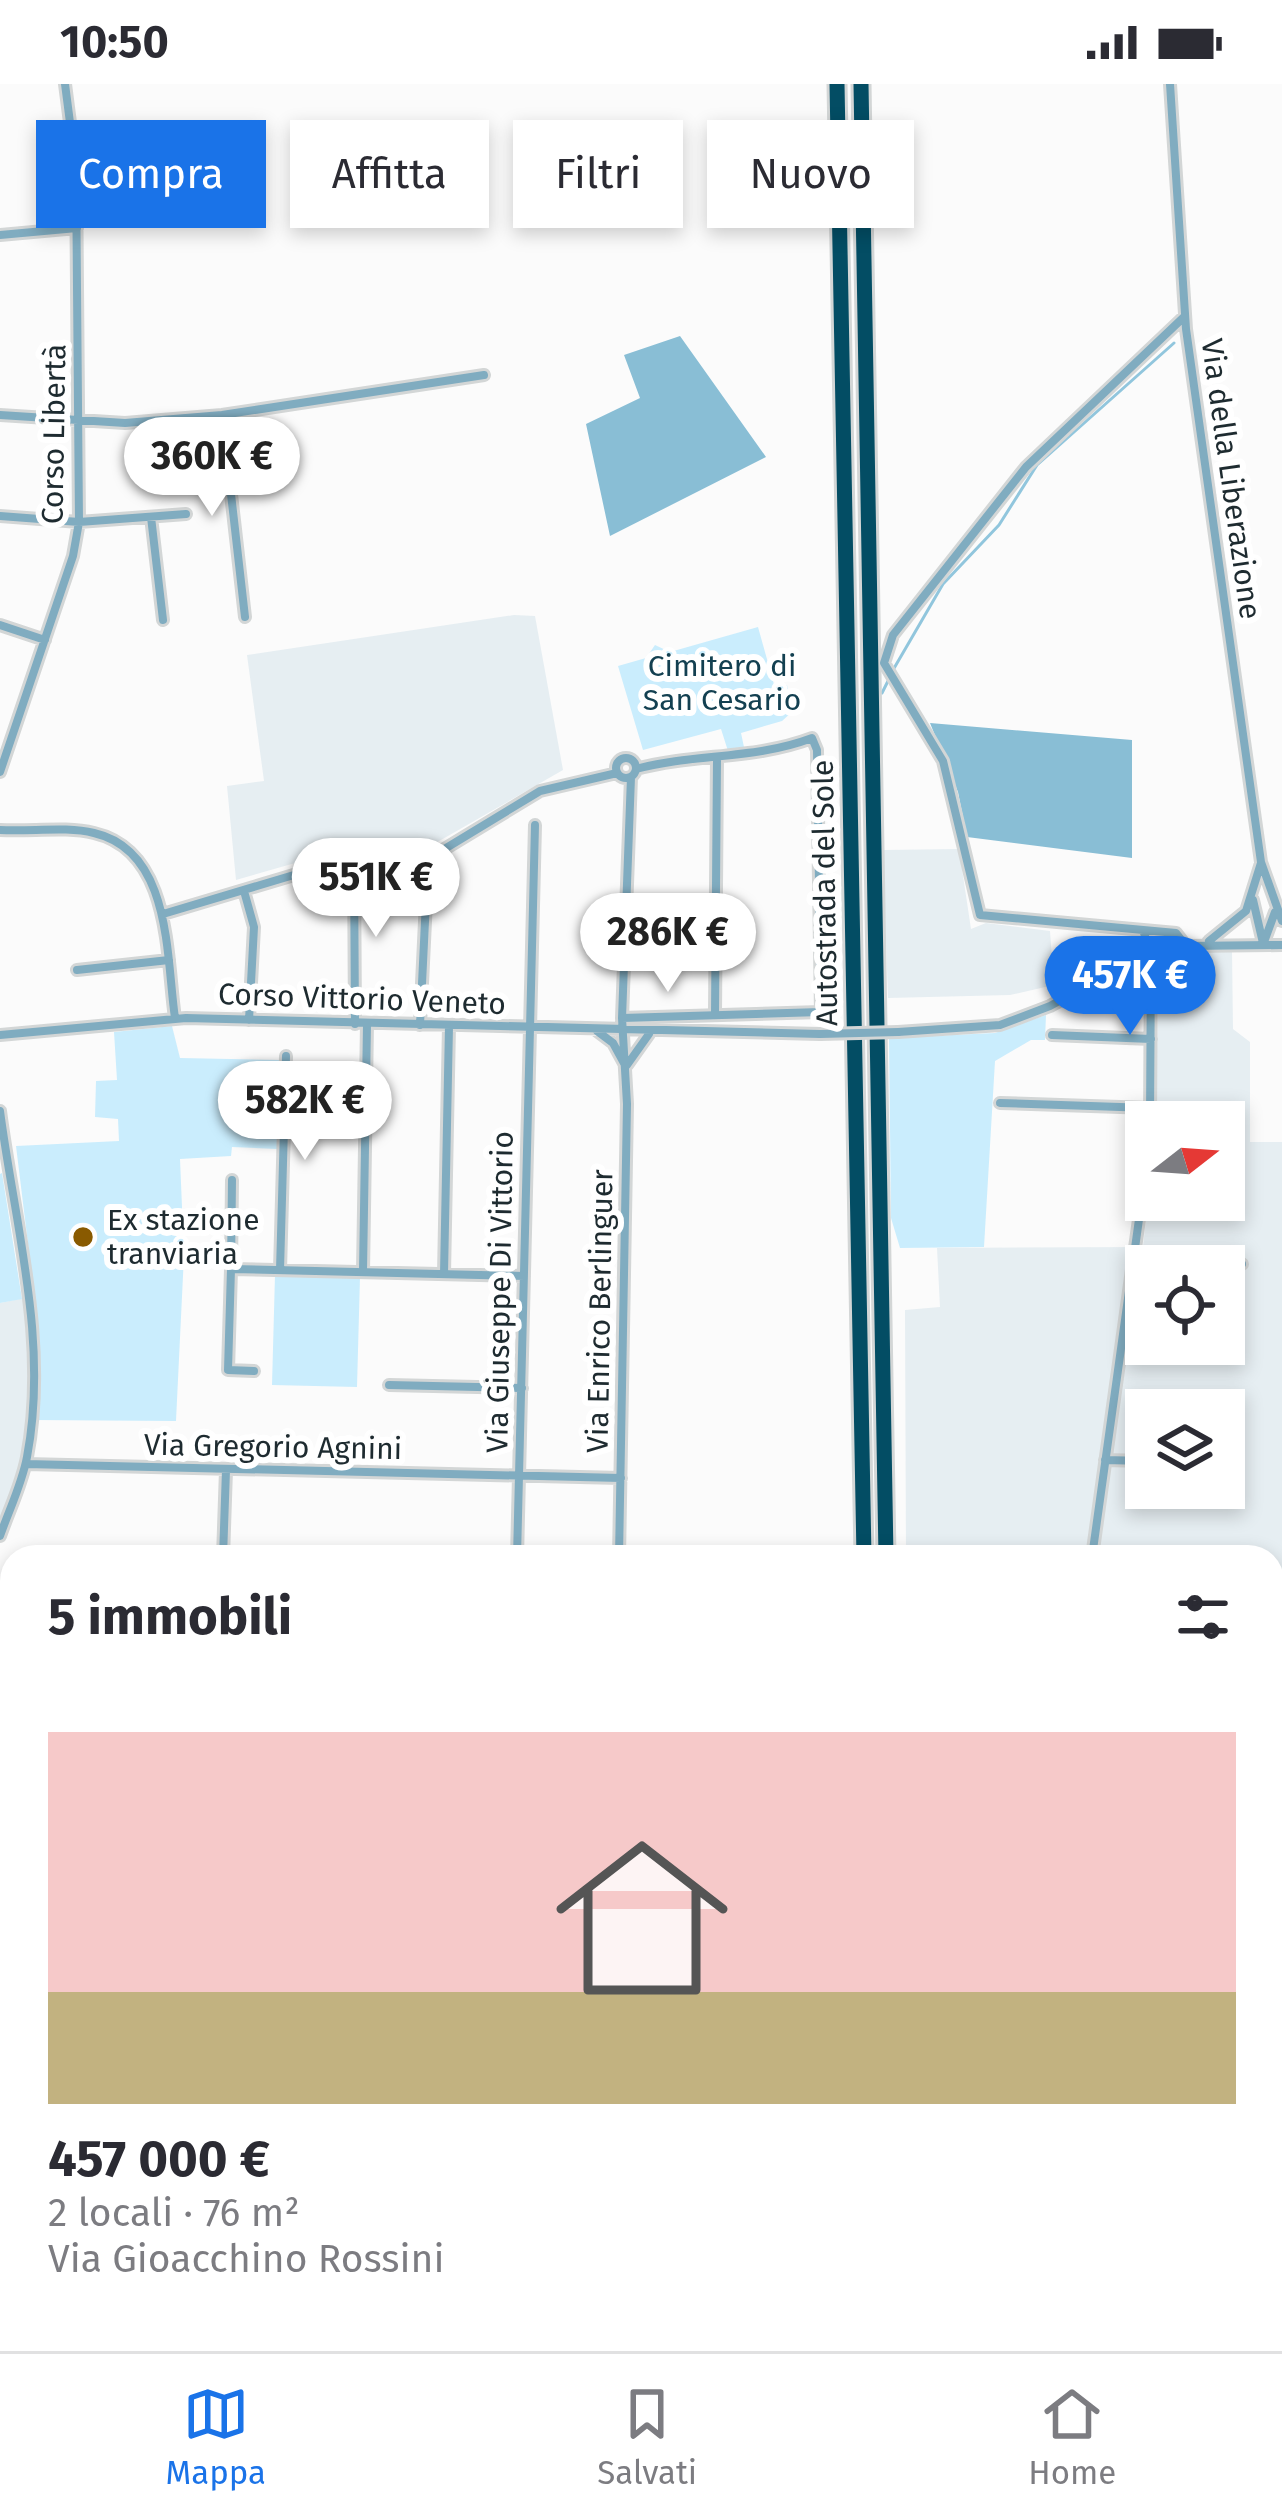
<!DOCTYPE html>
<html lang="it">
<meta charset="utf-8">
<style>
:root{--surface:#fff;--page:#f2f2f3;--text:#2b2b33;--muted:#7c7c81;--line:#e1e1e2;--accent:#1a73e8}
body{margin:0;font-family:"Fira Sans",sans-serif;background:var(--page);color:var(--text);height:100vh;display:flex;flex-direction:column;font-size:45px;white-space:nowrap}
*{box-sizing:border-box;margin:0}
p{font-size:39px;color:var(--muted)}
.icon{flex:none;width:66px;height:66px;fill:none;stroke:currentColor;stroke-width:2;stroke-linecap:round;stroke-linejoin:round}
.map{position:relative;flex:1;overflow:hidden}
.panel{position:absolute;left:0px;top:1461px;width:1284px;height:807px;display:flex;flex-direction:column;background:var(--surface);border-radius:36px 36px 0 0;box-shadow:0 6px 18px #0003}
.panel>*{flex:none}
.hud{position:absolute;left:36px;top:36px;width:1212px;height:108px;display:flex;gap:24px}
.needle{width:78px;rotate:73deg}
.buttons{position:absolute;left:1125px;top:1017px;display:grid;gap:24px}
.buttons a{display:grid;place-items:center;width:120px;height:120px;border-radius:0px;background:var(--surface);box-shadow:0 6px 18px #0003;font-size:60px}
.price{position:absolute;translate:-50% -102px;padding:0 27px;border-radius:42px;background:#fff;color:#222;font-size:39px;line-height:78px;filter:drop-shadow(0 3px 6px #0008)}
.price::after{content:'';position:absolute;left:50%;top:72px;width:36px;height:27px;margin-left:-18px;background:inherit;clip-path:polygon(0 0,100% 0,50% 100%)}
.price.selected{background:var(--accent);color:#fff}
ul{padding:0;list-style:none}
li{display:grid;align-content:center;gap:24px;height:636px;padding:0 48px}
li span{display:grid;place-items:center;height:372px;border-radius:0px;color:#555}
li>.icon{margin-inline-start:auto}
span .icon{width:216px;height:216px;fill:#fffc;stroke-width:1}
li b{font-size:51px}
h2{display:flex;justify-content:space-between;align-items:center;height:144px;padding:0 48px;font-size:51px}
.chip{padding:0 42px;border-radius:0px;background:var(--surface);box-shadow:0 6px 18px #0003;font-size:42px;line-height:108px}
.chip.selected{background:var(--accent);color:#fff}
.status{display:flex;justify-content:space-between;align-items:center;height:84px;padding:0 60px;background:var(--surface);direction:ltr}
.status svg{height:33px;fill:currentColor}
.menu{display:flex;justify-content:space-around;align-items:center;height:168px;border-top:3px solid var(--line);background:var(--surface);font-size:33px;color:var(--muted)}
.menu a{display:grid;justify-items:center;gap:6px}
.menu .selected{color:var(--accent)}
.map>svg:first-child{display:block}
.built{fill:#e6eef2;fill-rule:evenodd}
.green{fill:#caedfd}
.forest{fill:#89bed5}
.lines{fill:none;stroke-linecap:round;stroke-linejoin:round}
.stream{stroke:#91c6dd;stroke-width:3}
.street-casing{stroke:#d3d6d6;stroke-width:14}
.secondary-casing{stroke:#d3d6d6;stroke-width:18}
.highway-casing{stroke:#d3d6d6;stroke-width:21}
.street{stroke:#80acc0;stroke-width:8}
.secondary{stroke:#3d85a2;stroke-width:12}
.highway{stroke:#034d64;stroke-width:15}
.street-bridge-casing{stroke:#d3d6d6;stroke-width:14;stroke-linecap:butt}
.street-bridge{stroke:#80acc0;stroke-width:8}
.poi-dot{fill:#895a00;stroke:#fff;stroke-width:4.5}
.labels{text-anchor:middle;stroke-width:12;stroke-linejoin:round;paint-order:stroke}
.street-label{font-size:30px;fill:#1e2b30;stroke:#fff}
.park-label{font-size:30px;fill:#134051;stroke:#fff}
.poi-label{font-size:30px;fill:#1e2b30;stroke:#fff;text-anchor:start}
</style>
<div class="status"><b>10:50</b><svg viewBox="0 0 49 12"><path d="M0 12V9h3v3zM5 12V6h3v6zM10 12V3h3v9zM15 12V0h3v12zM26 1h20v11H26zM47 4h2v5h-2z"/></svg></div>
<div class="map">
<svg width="1282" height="2267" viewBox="0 0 1282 2267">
<rect width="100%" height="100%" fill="#fbfbfb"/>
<!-- built -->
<path class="built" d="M514 531 535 532 563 686 427 764 351 763 236 796 227 702 264 697 247 571Z
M959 765 971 845 986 839 1050 847 1054 901 1010 911 888 914 883 766Z
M1204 867H1232L1233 945 1250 958V1058H1282V1701L1272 1700V1473H906L905 1226 940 1223 937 1164 1143 1163 1148 1116H1224V1038H1155L1159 893 1168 879ZM1146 1182H1224V1260H1146ZM1146 1326H1224V1404H1146Z
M34 1212 33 1336 0 1441V1219Z"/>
<!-- green -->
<path class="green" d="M758 543 775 604 787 601 792 628 782 637 741 649 744 663 728 667 721 645 643 666 618 582 646 574 655 561 670 568Z
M1046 931 1045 956H1031L995 977 984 1163 900 1164 891 1134 889 954 995 949Z
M172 942 180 974 280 976 277 1065 232 1063 231 1072 180 1075 184 1171 176 1337 33 1336 37 1233 16 1062 119 1057 118 1035 95 1033 96 997 117 996 114 948Z
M2 1089 22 1215 0 1219V1090Z
M275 1191 360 1193 357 1303 272 1301Z
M586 2256H738L736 2267H585Z"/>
<!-- forest -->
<path class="forest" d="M680 252 766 373 610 452 586 340 640 314 624 271Z
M930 639 1132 656V774L967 753 958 708Z"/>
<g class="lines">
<!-- stream -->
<path class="stream" d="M893 586 943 500 999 441 1037 381 1174 259
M882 609 889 595"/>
<!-- street casing -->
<g class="street-casing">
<path id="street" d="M1170 0 1186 245 1261 778 1282 837
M0 151 77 144
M1185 232 1026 383 893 551 884 579 943 677 980 831 1176 849 1186 862
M0 331 125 339 222 331 484 291
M222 331 245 533
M0 432 79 438 186 430
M151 433 163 536
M0 541 45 556
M616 684a10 10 0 1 1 20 0a10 10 0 1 1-20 0Z
M0 688 73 472 79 438 76 85 65 0
M0 746C30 748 66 742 94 749 172 767 166 873 175 934
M354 773 355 940
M244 807 254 843 249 936
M1253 816 1263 859
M163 830 354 773 428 775 540 707 617 689
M1143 846 1151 870 1150 1038
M1209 857 1246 827 1261 779
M1264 858 1275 828
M77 886 169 876
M715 931 717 675
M622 934 821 928 817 666 812 654C754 676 695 669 636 685
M420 941 428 775
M597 947 613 959 625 981
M898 948 1000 941 1050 922 1123 882 1186 862 1282 861
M0 951 186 934 820 950
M1052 951 1151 955
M627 981 649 950
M1000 1019 1150 1024
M0 1027C15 1142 49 1258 27 1373 22 1400 9 1426 0 1452
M1133 1178 1242 1180
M231 1185 232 1096
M280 1186 286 972
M363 1187 367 940
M444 1190 449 942
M254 1287 228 1286 231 1185 524 1192
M389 1301 522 1304
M1105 1376 1146 1377
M1224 1379H1238
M26 1380 621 1394
M42 1471 143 1473
M223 1473 226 1386
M517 1473 535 741
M619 1473 627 1020 622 934 631 693
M1092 1473 1146 1085
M0 1560 12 1564
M1272 1600 1282 1601
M0 1683H12
M1272 1716 1282 1717
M907 2256 908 2267
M1097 2267 1098 2256"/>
</g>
<!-- secondary casing -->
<g class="secondary-casing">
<path id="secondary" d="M0 2206 12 2211
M194 2256 261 2267"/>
</g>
<!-- highway casing -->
<g class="highway-casing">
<path id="highway" d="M837 0 864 1473
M861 0 886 1473
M756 2267 759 2256
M777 2267 779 2256"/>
</g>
<!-- street -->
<use href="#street" class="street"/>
<!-- secondary -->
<use href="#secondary" class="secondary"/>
<!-- highway -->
<use href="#highway" class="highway"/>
<!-- street-bridge casing -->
<g class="street-bridge-casing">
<path id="street-bridge" d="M820 950 898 948"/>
</g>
<!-- street-bridge -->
<use href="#street-bridge" class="street-bridge"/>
</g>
<!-- markers -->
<circle class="poi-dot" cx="83" cy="1153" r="12"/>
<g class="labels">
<!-- street labels -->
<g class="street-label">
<text transform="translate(54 350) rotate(-89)" y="10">Corso Libertà</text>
<text transform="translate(1231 395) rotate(82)" y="10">Via della Liberazione</text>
<text transform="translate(825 809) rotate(-91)" y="10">Autostrada del Sole</text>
<text transform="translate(362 915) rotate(2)" y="10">Corso Vittorio Veneto</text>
<text transform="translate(500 1208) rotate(-89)" y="10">Via Giuseppe Di Vittorio</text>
<text transform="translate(600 1227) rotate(-89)" y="10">Via Enrico Berlinguer</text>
<text transform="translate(273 1363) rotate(1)" y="10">Via Gregorio Agnini</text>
</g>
<!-- park labels -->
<g class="park-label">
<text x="722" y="592">Cimitero di<tspan x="722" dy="34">San Cesario</tspan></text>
</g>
<!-- poi labels -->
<g class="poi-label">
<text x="107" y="1146">Ex stazione<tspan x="107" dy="34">tranviaria</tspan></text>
</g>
</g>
</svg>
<div class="buttons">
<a><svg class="needle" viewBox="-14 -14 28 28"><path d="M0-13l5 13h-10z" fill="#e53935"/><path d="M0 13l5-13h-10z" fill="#7c7c81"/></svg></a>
<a><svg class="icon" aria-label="locate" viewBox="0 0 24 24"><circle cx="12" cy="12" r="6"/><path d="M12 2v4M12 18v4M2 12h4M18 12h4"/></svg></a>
<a><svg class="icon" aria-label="layers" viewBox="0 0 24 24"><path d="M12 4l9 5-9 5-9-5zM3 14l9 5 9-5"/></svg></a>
</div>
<b class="price" style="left:212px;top:435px">360K €</b>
<b class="price" style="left:376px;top:856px">551K €</b>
<b class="price" style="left:668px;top:911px">286K €</b>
<b class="price selected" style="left:1130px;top:954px">457K €</b>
<b class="price" style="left:305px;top:1079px">582K €</b>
<div class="hud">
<a class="chip selected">Compra</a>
<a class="chip">Affitta</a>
<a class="chip">Filtri</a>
<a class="chip">Nuovo</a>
</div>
<section class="panel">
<h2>5 immobili<svg class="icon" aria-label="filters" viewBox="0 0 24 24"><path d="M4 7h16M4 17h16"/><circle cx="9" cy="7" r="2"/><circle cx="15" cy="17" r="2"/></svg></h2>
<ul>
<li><span style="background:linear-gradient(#f6c9c9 70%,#c2b280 0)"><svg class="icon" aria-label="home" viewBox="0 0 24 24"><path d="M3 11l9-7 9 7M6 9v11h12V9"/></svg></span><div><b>457 000 €</b><p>2 locali · 76 m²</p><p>Via Gioacchino Rossini</p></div></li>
</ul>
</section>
</div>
<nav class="menu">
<a class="selected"><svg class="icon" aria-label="map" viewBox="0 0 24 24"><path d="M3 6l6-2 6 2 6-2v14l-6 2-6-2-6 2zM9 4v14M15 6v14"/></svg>Mappa</a>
<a><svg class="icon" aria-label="saved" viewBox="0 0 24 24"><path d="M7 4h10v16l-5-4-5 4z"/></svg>Salvati</a>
<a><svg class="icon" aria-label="home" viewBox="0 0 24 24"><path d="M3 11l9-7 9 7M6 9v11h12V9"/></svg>Home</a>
</nav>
